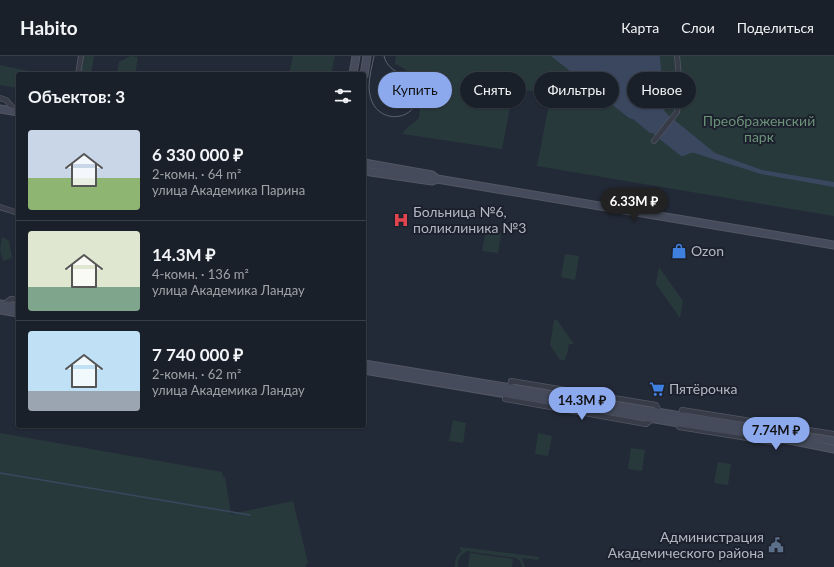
<!DOCTYPE html>
<html lang="ru">
<meta charset="utf-8">
<style>
:root{--surface:#1a2029;--page:#232831;--text:#f1f3f6;--muted:#9fa3a8;--line:#383e46;--accent:#8da9ee}
body{margin:0;font-family:Lato,sans-serif;background:var(--page);color:var(--text);height:100vh;display:flex;flex-direction:column;font-size:15px;white-space:nowrap}
*{box-sizing:border-box;margin:0}
p{font-size:13px;color:var(--muted)}
.icon{flex:none;width:22px;height:22px;fill:none;stroke:currentColor;stroke-width:2;stroke-linecap:round;stroke-linejoin:round}
.map{position:relative;flex:1;overflow:hidden}
.panel{position:absolute;left:16px;top:16px;width:350px;height:356px;display:flex;flex-direction:column;background:var(--surface);border-radius:4px;box-shadow:0 1px 3px #0004,0 0 0 1px var(--line)}
.panel>*{flex:none}
.hud{position:absolute;left:378px;top:16px;width:380px;height:36px;display:flex;gap:8px}
.price{position:absolute;translate:-50% -34px;padding:0 9px;border-radius:14px;background:var(--accent);color:#111;font-size:13px;line-height:26px;filter:drop-shadow(0 1px 2px #0008)}
.price::after{content:'';position:absolute;left:50%;top:24px;width:12px;height:9px;margin-left:-6px;background:inherit;clip-path:polygon(0 0,100% 0,50% 100%)}
.price.active{background:#222;color:#fff}
ul{padding:0;list-style:none}
li{display:flex;align-items:center;gap:12px;height:100px;padding:0 12px}
li+li{border-top:1px solid var(--line)}
li span{display:grid;place-items:center;flex:none;width:112px;height:80px;border-radius:4px;color:#555}
li>.icon{margin-inline-start:auto}
span .icon{width:48px;height:48px;fill:#fffc;stroke-width:1}
li b{font-size:17px}
h2{display:flex;justify-content:space-between;align-items:center;height:48px;padding:0 12px;font-size:17px}
.pill{padding:0 14px;border-radius:18px;background:var(--surface);box-shadow:0 1px 3px #0004,0 0 0 1px var(--line);font-size:14px;line-height:36px}
.pill.active{background:var(--accent);color:#111}
header{display:flex;align-items:center;gap:24px;box-sizing:border-box;height:56px;padding:0 20px;background:var(--surface);border-bottom:1px solid var(--line)}
header strong{font-size:19px}
nav{display:flex;gap:22px;margin-inline-start:auto;font-size:14px}
.map>svg:first-child{display:block}
.green{fill:#28393c}
.water{fill:#3a475f}
.lines{fill:none;stroke-linecap:round;stroke-linejoin:round}
.stream{stroke:#3a475f;stroke-width:1.5}
.street-casing{stroke:#525763;stroke-width:6}
.secondary-casing{stroke:#525763;stroke-width:9}
.street{stroke:#373c48;stroke-width:4.5}
.secondary{stroke:#454b5b;stroke-width:7}
.tram{stroke:#5b6271;stroke-width:1}
.labels{text-anchor:middle;stroke-width:4;stroke-linejoin:round;paint-order:stroke}
.park-label{font-size:14px;fill:#6b9378;stroke:#1c212d}
.poi-label{font-size:14px;fill:#b2b7c4;stroke:#1c212d;text-anchor:start}
</style>
<header>
<strong>Habito</strong>
<nav><a>Карта</a><a>Слои</a><a>Поделиться</a></nav>
</header>
<div class="map">
<svg width="834" height="511" viewBox="0 0 834 511">
<rect width="100%" height="100%" fill="#232a37"/>
<!-- green -->
<path class="green" d="M79 0H94L91 18H76Z
M131 0 138 1 135 18H117L119 6Z
M293 0H335L331 18H289Z
M396 0H834V160L537 110 551 38 514 32 502 93 403 78 405 74 419 62C421 37 421 18 395 8Z
M0 9 33 16 32 18H18V32L0 29Z
M486 175 501 177 498 197 482 195Z
M2 181 9 185 12 202 3 205 0 194Z
M565 198 579 200 575 224 561 221Z
M659 211 683 245 680 262 656 228Z
M554 264H557L574 288H569L567 299H566L565 304H560L550 289Z
M453 364 466 367 463 387 449 385Z
M0 377 222 416 223 421H225L231 458 293 445 308 507 305 509 306 511H0Z
M538 377 552 380 548 400 535 398Z
M631 392 645 394 642 415 628 413Z
M718 406 731 408 728 429 714 427Z
M460 491 539 501 538 504 522 502 525 511H522L520 505 516 502 467 495C460 499 457 503 458 511H455C455 504 456 499 462 495L460 494Z
M470 497 513 503 512 511H468Z"/>
<!-- water -->
<path class="water" d="M551 0H660L664 54 667 58 715 97 762 114 834 126V131L761 118 694 97C689 96 686 101 681 100L652 77H650L633 63 629 62Z"/>
<g class="lines">
<!-- stream -->
<path class="stream" d="M0 417 250 459"/>
<!-- street casing -->
<g class="street-casing">
<path id="street" d="M78 18 81 0
M0 42 6 44 14 53 13 56
M654 85 677 56 680 31 677 0
M0 151 18 157
M4 248 11 243 18 244
M510 332 511 325 656 349 660 357
M506 338 505 343 646 368 654 362
M681 360 682 354 834 378
M679 367V371L778 387 783 383"/>
</g>
<!-- secondary casing -->
<g class="secondary-casing">
<path id="secondary" d="M353 18 356 0
M364 19 367 0
M0 53 18 56
M364 107 432 119 437 123 834 189
M364 115 432 125 437 123
M0 248 18 251
M0 254 18 257
M364 308 834 385
M364 314 679 367 784 383 834 393"/>
</g>
<!-- street -->
<use href="#street" class="street"/>
<!-- secondary -->
<use href="#secondary" class="secondary"/>
<!-- tram -->
<path class="tram" d="M374 0C372 10 369 21 369 31 370 74 424 66 416 34 412 15 389 21 384 0"/>
</g>
<!-- icons -->
<defs>
<g id="hospital-bare" transform="scale(1.2)"><path d="M-5-5h3v3.5h4V-5h3V5h-3V1.5h-4V5h-3Z" fill="#e0444e" stroke="#1c212d" stroke-width="2.5" paint-order="stroke"/></g>
<g id="shop-bare" transform="scale(1.2)"><path d="M-5-2.5h2.3a2.7 3.5 0 0 1 5.4 0H5L5.5 6h-11ZM-1.5-2.5h3a1.5 2.3 0 0 0-3 0Z" fill="#3f7fe0" stroke="#1c212d" stroke-width="2.5" paint-order="stroke"/></g>
<g id="supermarket-bare" transform="scale(1.2)"><path d="M-6-5.5h2.5l.6 2H6L4.5 2H-2.5L-4.4-4H-6ZM-1.5 3.2a1.3 1.3 0 1 0 .1 0ZM3 3.2a1.3 1.3 0 1 0 .1 0Z" fill="#3f7fe0" stroke="#1c212d" stroke-width="2.5" paint-order="stroke"/></g>
<g id="civic-bare" transform="scale(1.2)"><path d="M-.6-6.5H3V-4.5H.6V-3L4-1V1h2V6H-6V1h2V-1L-.6-3ZM-1.2 2.5V6h2.4V2.5Z" fill="#5c6f8a" stroke="#1c212d" stroke-width="2.5" paint-order="stroke"/></g>
</defs>
<g fill-rule="evenodd">
<use href="#hospital-bare" x="401" y="164"/>
<use href="#shop-bare" x="679" y="195"/>
<use href="#supermarket-bare" x="657" y="333"/>
<use href="#civic-bare" x="776" y="489"/>
</g>
<g class="labels">
<!-- park labels -->
<g class="park-label">
<text x="759" y="70">Преображенский<tspan x="759" dy="16">парк</tspan></text>
</g>
<!-- poi labels -->
<g class="poi-label">
<text x="413" y="161">Больница №6,<tspan x="413" dy="16">поликлиника №3</tspan></text>
<text x="691" y="200">Ozon</text>
<text x="669" y="338">Пятёрочка</text>
<text x="764" y="486" text-anchor="end">Администрация<tspan x="764" dy="16">Академического района</tspan></text>
</g>
</g>
</svg>
<b class="price active" style="left:634px;top:166px">6.33M ₽</b>
<b class="price" style="left:582px;top:365px">14.3M ₽</b>
<b class="price" style="left:776px;top:395px">7.74M ₽</b>
<div class="hud">
<a class="pill active">Купить</a>
<a class="pill">Снять</a>
<a class="pill">Фильтры</a>
<a class="pill">Новое</a>
</div>
<section class="panel">
<h2>Объектов: 3<svg class="icon" aria-label="filters" viewBox="0 0 24 24"><path d="M4 7h16M4 17h16"/><circle cx="9" cy="7" r="2"/><circle cx="15" cy="17" r="2"/></svg></h2>
<ul>
<li><span style="background:linear-gradient(#c9d6e8 60%,#8fb573 0)"><svg class="icon" aria-label="home" viewBox="0 0 24 24"><path d="M3 11l9-7 9 7M6 9v11h12V9"/></svg></span><div><b>6 330 000 ₽</b><p>2-комн. · 64 m²</p><p>улица Академика Парина</p></div></li>
<li><span style="background:linear-gradient(#dfe7d0 70%,#7fa58c 0)"><svg class="icon" aria-label="home" viewBox="0 0 24 24"><path d="M3 11l9-7 9 7M6 9v11h12V9"/></svg></span><div><b>14.3M ₽</b><p>4-комн. · 136 m²</p><p>улица Академика Ландау</p></div></li>
<li><span style="background:linear-gradient(#bfe0f5 75%,#9aa5b1 0)"><svg class="icon" aria-label="home" viewBox="0 0 24 24"><path d="M3 11l9-7 9 7M6 9v11h12V9"/></svg></span><div><b>7 740 000 ₽</b><p>2-комн. · 62 m²</p><p>улица Академика Ландау</p></div></li>
</ul>
</section>
</div>
